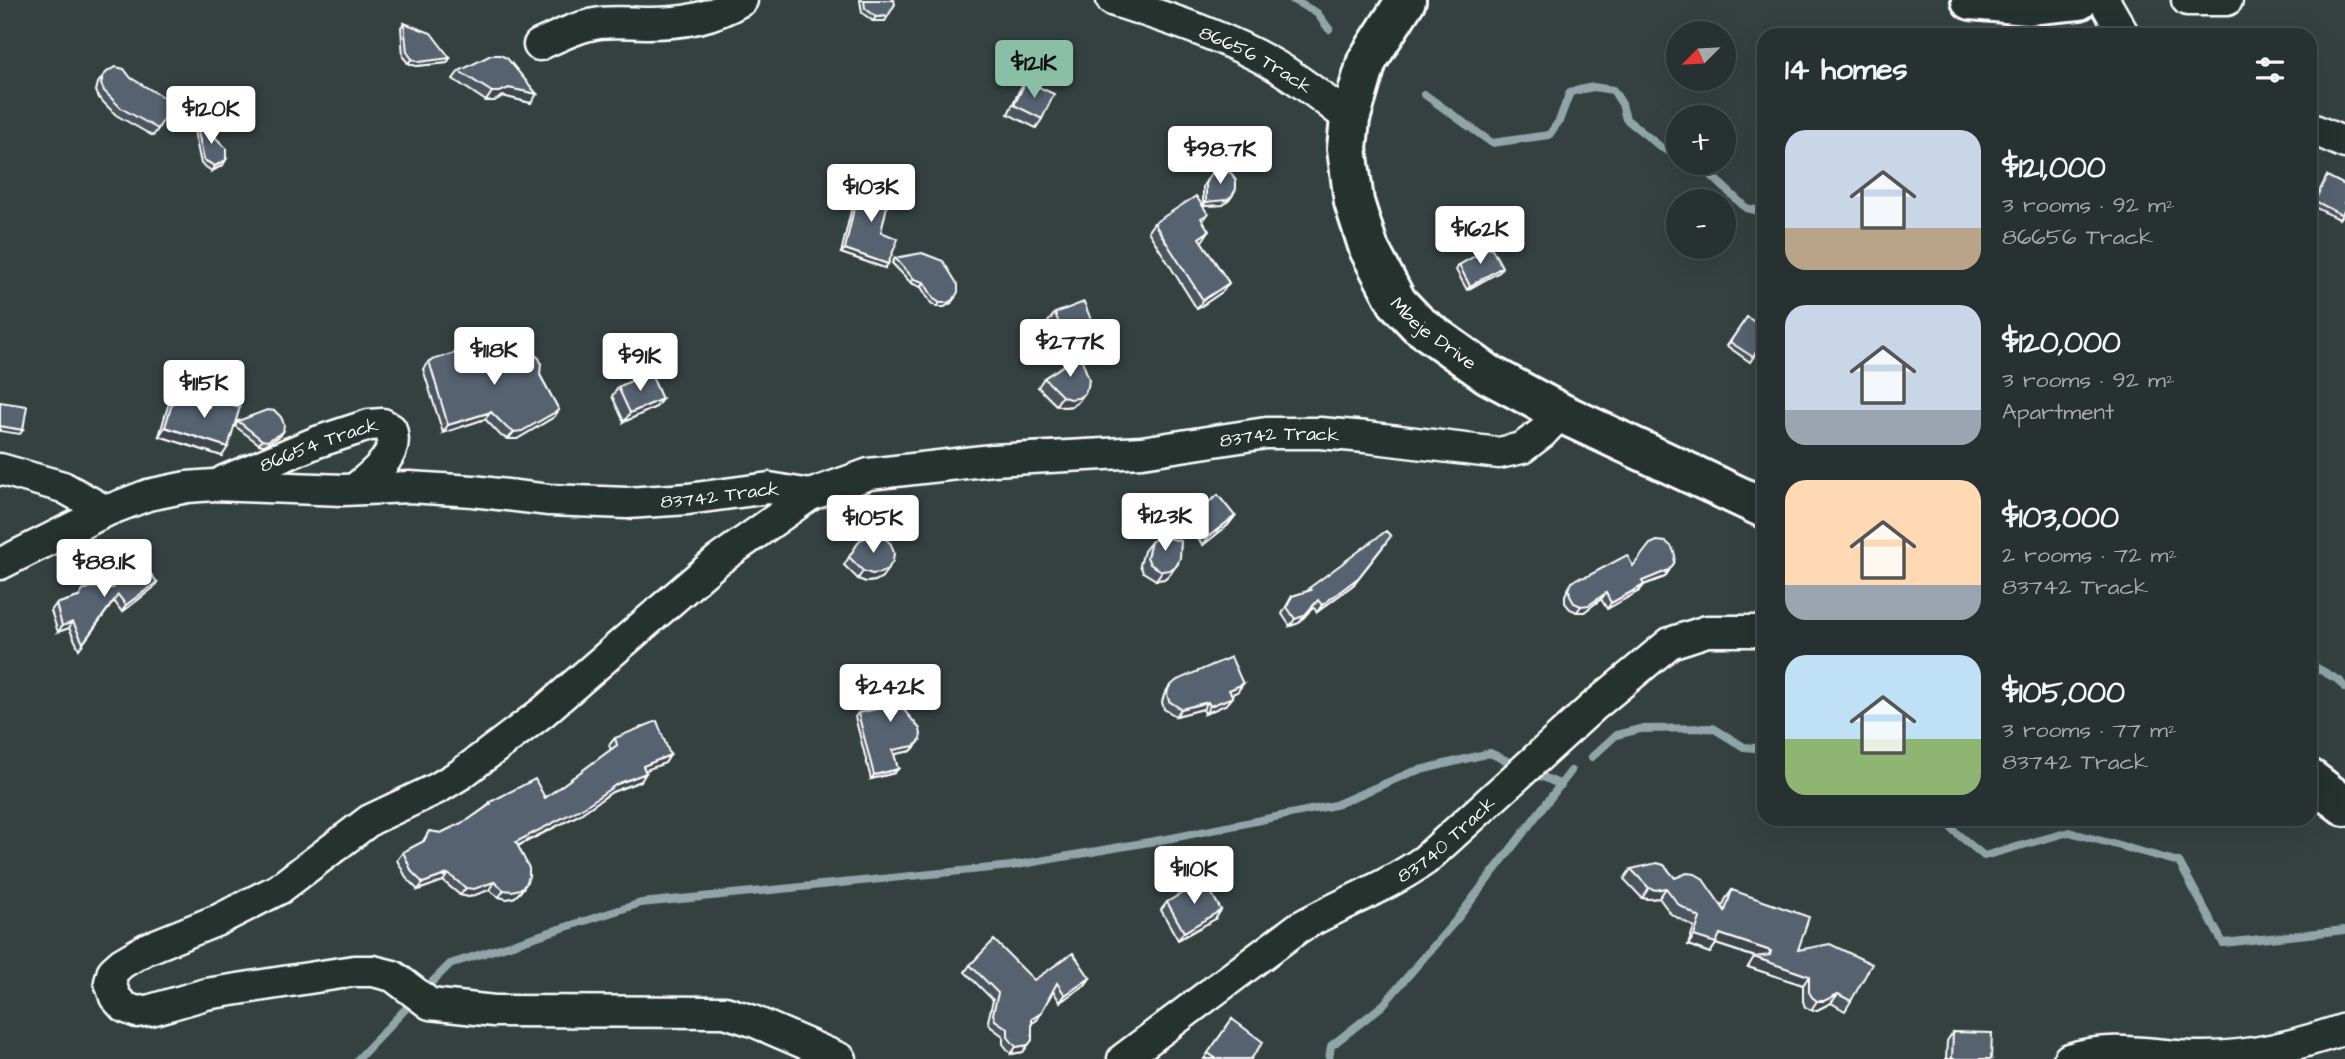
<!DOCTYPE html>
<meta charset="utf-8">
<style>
:root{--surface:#283131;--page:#343d3d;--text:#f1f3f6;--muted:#a5a9ab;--line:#444c4d;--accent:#8abfa5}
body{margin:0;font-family:"Architects Daughter",sans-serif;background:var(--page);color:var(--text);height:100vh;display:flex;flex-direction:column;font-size:26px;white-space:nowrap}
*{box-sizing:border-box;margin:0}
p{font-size:23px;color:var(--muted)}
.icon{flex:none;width:38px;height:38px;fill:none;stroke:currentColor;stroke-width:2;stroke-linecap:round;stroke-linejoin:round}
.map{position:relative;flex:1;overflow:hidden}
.drawer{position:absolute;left:1757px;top:28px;width:560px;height:798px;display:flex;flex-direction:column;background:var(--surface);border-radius:21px;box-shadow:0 7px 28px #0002,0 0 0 2px var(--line)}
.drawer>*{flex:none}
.needle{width:46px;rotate:246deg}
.tools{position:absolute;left:1666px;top:21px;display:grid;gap:14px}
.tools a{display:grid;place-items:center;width:70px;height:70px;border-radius:50%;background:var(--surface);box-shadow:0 7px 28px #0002,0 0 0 2px var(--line);font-size:35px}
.price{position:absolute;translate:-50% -60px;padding:0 16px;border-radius:7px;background:#fff;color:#222;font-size:23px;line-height:46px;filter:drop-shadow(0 2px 4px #0008)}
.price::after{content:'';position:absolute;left:50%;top:42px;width:21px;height:16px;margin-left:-10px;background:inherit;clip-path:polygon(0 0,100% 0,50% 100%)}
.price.selected{background:var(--accent);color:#111}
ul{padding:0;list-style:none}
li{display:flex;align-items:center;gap:21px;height:175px;padding:0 28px}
li span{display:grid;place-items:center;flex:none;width:196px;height:140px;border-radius:21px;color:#555}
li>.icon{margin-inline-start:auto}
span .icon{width:84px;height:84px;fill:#fffc;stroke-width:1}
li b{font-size:30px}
h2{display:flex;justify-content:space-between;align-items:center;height:84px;padding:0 28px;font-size:30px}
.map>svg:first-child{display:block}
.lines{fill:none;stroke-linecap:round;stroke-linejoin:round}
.stream{stroke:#91a5a8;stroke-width:8}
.minor-casing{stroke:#fff;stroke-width:35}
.tertiary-casing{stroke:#fff;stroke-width:44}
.minor{stroke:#26332d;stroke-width:30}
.tertiary{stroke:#26332d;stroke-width:38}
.wall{fill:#4b545f;stroke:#fff;stroke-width:2}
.shaded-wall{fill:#3d454e;stroke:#fff;stroke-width:2}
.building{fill:#57626f;stroke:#fff;stroke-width:2}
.labels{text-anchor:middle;stroke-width:5;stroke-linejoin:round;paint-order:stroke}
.street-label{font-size:19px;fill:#fff;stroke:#26332d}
</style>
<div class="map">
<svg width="2345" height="1059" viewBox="0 0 2345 1059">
<rect width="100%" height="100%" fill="#354141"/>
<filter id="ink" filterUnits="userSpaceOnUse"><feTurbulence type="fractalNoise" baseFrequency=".0143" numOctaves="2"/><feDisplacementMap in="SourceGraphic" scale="14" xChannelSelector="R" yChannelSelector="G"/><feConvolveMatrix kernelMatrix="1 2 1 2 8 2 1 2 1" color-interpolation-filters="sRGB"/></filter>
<g filter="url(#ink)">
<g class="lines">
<!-- stream -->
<path class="stream" d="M1293 0 1317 13 1329 29
M1424 94 1492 143 1549 135 1559 121 1570 92 1593 87 1613 90 1622 104 1626 119 1662 148 1678 156
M1698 163 1746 208 1764 212
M2310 664 2340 681 2345 688
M1592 757 1616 735 1640 729 1713 728 1744 747 1764 749
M1530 771 1561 785
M1944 819 1954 831 1984 856 2069 832 2179 862 2223 943 2345 930
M423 991 450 964 641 903 1011 866 1172 838 1335 805 1412 772 1490 753 1518 766
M358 1059 414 1000
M1329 1059 1331 1046 1383 1005 1457 919 1571 771"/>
<!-- minor casing -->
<g class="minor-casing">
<g id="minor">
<path id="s1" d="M1112 0C1167 18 1225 36 1276 66 1302 81 1326 101 1350 119"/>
<path d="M2104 0 2124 35"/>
<path d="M2187 0H2227"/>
<path d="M539 45C559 36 578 26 600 23 617 21 632 23 649 23 684 23 711 18 742 0"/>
<path d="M2310 128 2345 143"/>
<path d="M0 469 63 487 106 511"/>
<path id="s2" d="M224 481 317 442 369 425 383 424 391 429C400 456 373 473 355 489"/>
<path d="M810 495 717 561 543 712 461 774 438 788 370 820 279 889 218 920 146 949 122 963 113 971 110 982 115 997 124 1007 137 1012 151 1010 206 994 354 971H373L393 976 430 1004 494 1011 725 1012 753 1021 841 1059"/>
<path id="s3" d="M0 564 106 511 148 495 187 487 214 485 343 490 409 487 473 491 549 500 627 503 688 499 769 488 810 495 869 474 992 460 1142 452 1266 433H1320L1366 437 1499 453 1522 448 1542 433 1561 413"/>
<path id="s4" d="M1123 1059 1298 928C1340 904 1385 888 1425 860L1594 706 1670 643 1707 631H1764"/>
<path d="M2069 1059C2114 1044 2157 1057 2203 1057 2254 1057 2297 1045 2345 1029"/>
</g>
</g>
<!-- tertiary casing -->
<g class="tertiary-casing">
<g id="tertiary">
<path id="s5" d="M1406 0 1367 61 1350 119 1347 148 1354 202 1369 249 1397 302 1418 324 1488 374 1561 413 1764 508"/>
<path d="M1971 0 2028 5 2079 0"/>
<path d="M2310 779 2345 806"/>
</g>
</g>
<!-- minor -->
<use href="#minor" class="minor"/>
<!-- tertiary -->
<use href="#tertiary" class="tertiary"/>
</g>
<!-- wall -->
<path class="wall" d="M860 0H894L885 21H873L862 13Z
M404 23 450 58 447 63 416 66 408 63 403 57 401 27Z
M459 71 531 103 503 96 494 101H486L453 79Z
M103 76 131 78 158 129 153 136 116 115 99 98 96 91 98 83Z
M1026 81 1042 119 1036 128 1008 114 1020 89Z
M195 117 223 165 212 171 201 164 192 121Z
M1210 175 1232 196 1229 200 1223 205 1203 206V186Z
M2327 176 2342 215 2339 219 2312 206Z
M860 182 881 232 885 268 841 253 857 186Z
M1208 214 1203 221V240L1201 241 1229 283 1222 292 1197 309 1148 231 1154 223Z
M895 258 951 303 944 307H937L931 303 921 287 911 283 892 263Z
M1459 265 1499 272 1467 290 1456 270Z
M1055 313 1100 343 1094 351 1080 357 1078 402 1072 406 1063 407 1056 405 1038 387 1044 378 1073 360 1065 363 1048 322Z
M1747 317 1764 341 1750 362 1727 346Z
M650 343 671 358 667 363 662 367 647 369 645 354Z
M525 354 540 375 559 410 554 417 517 439H508L501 436 485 419 443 433 423 369 429 361Z
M618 387 662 399 656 407 624 422 612 396Z
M174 397 205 406 211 398 222 456 159 436 168 406Z
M238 421 280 436 264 445 259 444 235 426Z
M1192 515 1235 516 1228 525 1203 545 1186 524Z
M860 540 882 577 875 581 866 582 858 579 844 565Z
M1151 542 1170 574 1164 579 1156 580 1143 572 1140 565 1144 551Z
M1674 563 1665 577 1644 585 1639 591 1607 609 1601 599 1584 612H1577L1570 609 1565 603V595L1572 582 1586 577Z
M157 582 153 588 122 612 114 601 79 649 69 628 58 632 51 611 56 604 106 588 109 583Z
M1353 585 1317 612 1313 607 1299 623 1290 626 1282 614 1292 596 1308 591 1309 588Z
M888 676 903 709 916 746 911 751 894 754 898 769 894 773 871 779 855 717 858 713 879 708 880 687Z
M1243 684 1237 692 1231 694 1233 697 1227 704 1205 714 1203 709 1176 716 1164 709 1162 702 1164 695 1169 687Z
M615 738 670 755 665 763 645 770 641 781 612 792 579 815 518 846 521 891 515 897 507 899 499 897 489 890 469 897 460 895 443 881 418 890 407 879 397 860 403 852 422 843 429 831 441 833 468 820 486 807 490 802 545 798 611 750 609 745Z
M1631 869 1675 878 1722 908 1725 900 1732 890 1798 950 1851 1001 1845 1011 1831 1003 1817 1010H1811L1805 1007 1803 1001V985L1748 967 1755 957 1716 944 1710 953 1688 945 1694 927 1671 914 1659 898 1649 899 1642 898 1624 879Z
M1167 902 1221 910 1215 919 1178 940 1161 910Z
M970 965 1034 980 1090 978 1085 985 1060 1002 1053 991 1041 1013 1037 1020 1032 1023V1040L1023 1052 1011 1054 1003 1044V1036L991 1027 988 1021 993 1000 965 972Z
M1232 1019 1251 1059H1204Z
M1953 1032 1991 1059H1946L1947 1041Z"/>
<!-- shaded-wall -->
<path class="shaded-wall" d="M888 16 885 21H873L876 17Z
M450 58 447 63 416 66 408 63 412 59Z
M509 88 537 94 531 103 503 96 494 101H486L492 92Z
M226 160 223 165 212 171 215 166Z
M1232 196 1229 200 1223 205 1203 206 1206 202Z
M1209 231 1203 240 1193 247 1199 238Z
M845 249 888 264 885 268 841 253Z
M1502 267 1499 272 1467 290 1470 286Z
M914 279 924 282 921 287 911 283Z
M1229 283 1222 292 1197 309 1203 300Z
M954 299 951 303 944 307H937L940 303Z
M1100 343 1094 351 1065 363 1071 354Z
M671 358 667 363 662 367 647 369 650 365Z
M1084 394 1078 402 1072 406 1063 407 1056 405 1062 396Z
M662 399 656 407 624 422 630 413Z
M559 410 554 417 517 439H508L514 432Z
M491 412 485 419 443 433 448 425Z
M0 426 23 430 20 434 0 431Z
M165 427 228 447 222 456 159 436Z
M283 432 280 436 264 445 259 444 262 440Z
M1235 516 1228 525 1203 545 1209 536Z
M1386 543 1353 585 1317 612 1322 605Z
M1177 565 1170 574 1164 579 1156 580 1162 571Z
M888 569 882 577 875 581 866 582 858 579 863 571Z
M1669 570 1665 577 1637 587 1642 581Z
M157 582 153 588 122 612 126 605Z
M1644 585 1639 591 1607 609 1611 603Z
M1606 593 1601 599 1584 612H1577L1581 606Z
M1318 600 1299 623 1290 626 1295 619Z
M73 622 69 628 58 632 62 626Z
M1243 684 1237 692 1224 697 1229 690Z
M1233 697 1227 704 1205 714 1210 706Z
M1208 702 1203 709 1176 716 1181 709Z
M919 742 911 751 890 755 893 750Z
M670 755 665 763 638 773 643 766Z
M898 769 894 773 871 779 874 775Z
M646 773 641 781 612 792 579 815 511 849 516 842 617 784Z
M448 874 443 881 418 890 423 883Z
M494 882 489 890 469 897 460 895 466 888Z
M526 884 521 891 515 897 507 899 499 897 504 890Z
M1649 888H1666L1659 898 1649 899 1642 898Z
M1221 910 1215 919 1178 940 1184 932Z
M1720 934 1771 951 1765 960 1716 944 1710 953 1688 945 1694 936Z
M1754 957 1809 976 1803 985 1748 967Z
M1090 978 1085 985 1060 1002 1065 995Z
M1838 994 1831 1003 1817 1010H1811L1817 1001Z
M1041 1013 1037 1020 1027 1026 1032 1019Z
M1028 1045 1023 1052 1011 1054 1016 1047Z"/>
<!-- building -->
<path class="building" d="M864 0H894L895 4 888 16 876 17 865 8Z
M404 23 431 33 450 58 419 62 412 59 407 52Z
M491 55H500L507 58 537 94 509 88 500 92H492L459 71Z
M116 67 124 69 131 78 173 103 158 129 121 108 104 91 101 84 103 76 109 70Z
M1026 81 1054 94 1042 119 1014 105Z
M195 117 226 148V160L215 166 204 160Z
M1217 170H1225L1232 174 1236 181V189L1232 196 1226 200 1206 202V182L1210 175Z
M2327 176 2345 185V209L2342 215 2315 201Z
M860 182 891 189 881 232 898 239 888 264 845 249Z
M1196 196 1208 214 1201 218 1209 231 1199 238 1229 283 1203 300 1154 223Z
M1491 247 1502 267 1470 286 1459 265Z
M922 253 943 261 958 285V292L954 299 947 303H940L934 299 924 282 914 279 895 258Z
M1084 302 1100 343 1071 354 1055 313Z
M1747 317 1764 328V341L1753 357 1730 342Z
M515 337 525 354H534L539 358 541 363 540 375 559 410 522 431 514 432 507 428 491 412 448 425 429 361 461 351 463 358 502 352Z
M662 338 668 341 672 346 671 358 665 362 650 365 648 349 650 343Z
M1080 355 1089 379 1088 387 1084 394 1078 398 1069 399 1062 396 1044 378Z
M650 372 662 399 630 413 618 387Z
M174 397 209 407 211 398 240 407 228 447 165 427Z
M0 402 27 406 23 430 0 426Z
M267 410 275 411 281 417 284 424 283 432 267 441 262 440 238 421Z
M1218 495 1235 516 1209 536 1192 515Z
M1386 531 1391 536 1358 578 1322 605 1318 600 1304 616 1295 619 1287 607 1292 596 1311 590 1309 588Z
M876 535 885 538 891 544 894 553 893 561 888 569 880 573 872 574 863 571 849 557 860 540 868 536Z
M1164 537 1181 541 1180 558 1177 565 1170 570 1162 571 1150 564 1147 557 1151 542 1157 538Z
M1657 541 1666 542 1672 547 1675 555 1674 563 1669 570 1642 581 1644 585 1611 603 1606 593 1589 605 1581 606 1574 603 1570 596 1569 589 1572 582 1578 578 1586 577 1627 555 1633 566 1650 544Z
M140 560 157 582 126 605 118 595 83 643 73 622 62 626 56 604 79 597 83 590 91 587 113 588 109 583Z
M1231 657 1243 684 1229 690 1233 697 1210 706 1208 702 1181 709 1169 701 1167 694 1169 687 1177 680Z
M895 672 914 673 913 692 903 709 920 729 921 735 919 742 914 746 893 750 898 769 874 775 858 713 882 708 883 683 888 676Z
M657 721 670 755 643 766 646 773 617 784 584 807 516 842 529 868V876L526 884 520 889 512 891 504 890 494 882 474 889 466 888 448 874 423 883 412 872 403 852 424 841 429 831 441 833 468 820 491 804 490 802 535 779 545 798 617 745 615 738Z
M1657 863 1664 865 1675 878 1687 873 1695 874 1702 878 1725 911 1732 890 1809 917 1798 950 1830 944 1872 964 1851 1001 1838 994 1824 1001H1817L1812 997 1809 992V976L1754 957 1770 955 1771 951 1720 934 1716 943 1694 936 1700 918 1678 904 1666 888 1656 890 1649 888 1631 869Z
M1204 880 1221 910 1184 932 1167 902Z
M994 940 1034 980 1073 953 1090 978 1065 995 1057 983 1041 1013 1032 1019V1040L1028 1045 1016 1047 1008 1037V1029L995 1020 993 1014 998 993 970 965Z
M1232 1019 1263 1042 1251 1059H1217L1208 1053Z
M1953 1032 1992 1033 1991 1059H1952Z"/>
</g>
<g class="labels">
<!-- street labels -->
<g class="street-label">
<text dy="7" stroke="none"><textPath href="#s1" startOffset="156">86656 Track</textPath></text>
<text dy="7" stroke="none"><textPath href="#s5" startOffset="374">Mbeje Drive</textPath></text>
<text dy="7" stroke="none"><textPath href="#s3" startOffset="1304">83742 Track</textPath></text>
<text dy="7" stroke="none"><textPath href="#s2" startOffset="102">86654 Track</textPath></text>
<text dy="7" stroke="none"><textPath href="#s3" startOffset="738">83742 Track</textPath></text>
<text dy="7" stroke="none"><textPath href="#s4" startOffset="392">83740 Track</textPath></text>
</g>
</g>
</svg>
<div class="tools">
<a><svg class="needle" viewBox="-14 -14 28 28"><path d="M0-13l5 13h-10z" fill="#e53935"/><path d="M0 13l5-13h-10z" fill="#a5a9ab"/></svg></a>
<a>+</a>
<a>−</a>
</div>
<b class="price selected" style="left:1034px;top:100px">$121K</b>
<b class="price" style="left:211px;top:146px">$120K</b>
<b class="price" style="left:1220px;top:186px">$98.7K</b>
<b class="price" style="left:871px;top:224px">$103K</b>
<b class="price" style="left:1480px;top:266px">$162K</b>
<b class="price" style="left:1070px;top:379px">$277K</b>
<b class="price" style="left:494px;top:387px">$118K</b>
<b class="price" style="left:640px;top:393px">$91K</b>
<b class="price" style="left:204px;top:420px">$115K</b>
<b class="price" style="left:1165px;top:553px">$123K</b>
<b class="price" style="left:873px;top:555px">$105K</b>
<b class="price" style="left:104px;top:599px">$88.1K</b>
<b class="price" style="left:890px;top:724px">$242K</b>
<b class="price" style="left:1194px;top:906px">$110K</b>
<section class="drawer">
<h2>14 homes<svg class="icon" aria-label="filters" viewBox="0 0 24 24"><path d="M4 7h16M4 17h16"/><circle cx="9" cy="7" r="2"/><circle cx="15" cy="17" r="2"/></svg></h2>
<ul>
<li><span style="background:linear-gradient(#c9d6e8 70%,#b9a48a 0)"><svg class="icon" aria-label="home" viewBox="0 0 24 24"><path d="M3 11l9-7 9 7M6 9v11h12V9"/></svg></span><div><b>$121,000</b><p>3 rooms · 92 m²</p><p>86656 Track</p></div></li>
<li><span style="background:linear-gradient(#c9d6e8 75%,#9aa5b1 0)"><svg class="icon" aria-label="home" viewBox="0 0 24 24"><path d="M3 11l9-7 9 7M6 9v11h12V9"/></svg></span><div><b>$120,000</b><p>3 rooms · 92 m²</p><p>Apartment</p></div></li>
<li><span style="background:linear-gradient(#ffd9b3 75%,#9aa5b1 0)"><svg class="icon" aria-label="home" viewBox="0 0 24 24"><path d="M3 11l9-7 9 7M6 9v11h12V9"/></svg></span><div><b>$103,000</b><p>2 rooms · 72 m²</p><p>83742 Track</p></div></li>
<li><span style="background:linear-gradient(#bfe0f5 60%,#8fb573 0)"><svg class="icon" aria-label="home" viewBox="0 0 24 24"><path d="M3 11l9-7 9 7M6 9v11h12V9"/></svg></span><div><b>$105,000</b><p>3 rooms · 77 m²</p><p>83742 Track</p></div></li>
</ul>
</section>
</div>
